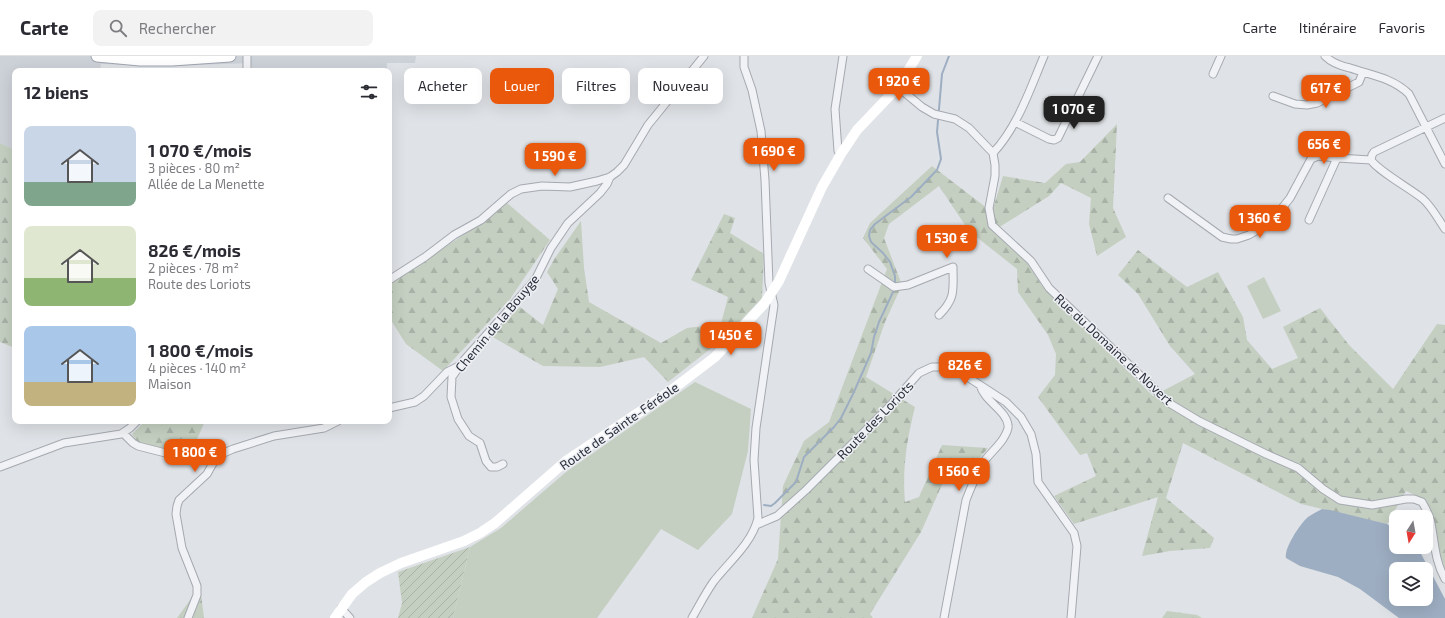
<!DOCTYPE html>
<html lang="fr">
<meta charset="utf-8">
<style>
:root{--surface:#fff;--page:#f2f2f3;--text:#2b2b33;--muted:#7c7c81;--line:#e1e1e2;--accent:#ea580c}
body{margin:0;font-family:"Exo 2",sans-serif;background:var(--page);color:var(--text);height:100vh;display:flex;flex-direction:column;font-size:15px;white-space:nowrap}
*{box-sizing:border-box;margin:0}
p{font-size:13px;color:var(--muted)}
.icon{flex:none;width:22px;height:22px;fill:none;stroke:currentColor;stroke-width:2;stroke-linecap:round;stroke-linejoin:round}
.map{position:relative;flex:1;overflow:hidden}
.details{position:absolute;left:12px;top:12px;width:380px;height:356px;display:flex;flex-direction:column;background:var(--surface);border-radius:8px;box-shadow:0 4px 16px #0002}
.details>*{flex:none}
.guide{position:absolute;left:404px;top:12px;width:380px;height:36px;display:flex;gap:8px}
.needle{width:26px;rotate:191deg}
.fabs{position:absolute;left:1389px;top:454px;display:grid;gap:8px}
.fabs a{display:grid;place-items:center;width:44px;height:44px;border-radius:8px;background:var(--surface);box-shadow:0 4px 16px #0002;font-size:20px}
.price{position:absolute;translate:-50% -34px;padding:0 9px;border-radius:8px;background:var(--accent);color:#fff;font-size:13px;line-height:26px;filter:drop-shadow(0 1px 2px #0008)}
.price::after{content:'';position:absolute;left:50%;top:24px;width:12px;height:9px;margin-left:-6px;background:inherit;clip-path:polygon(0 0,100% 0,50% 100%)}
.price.active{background:#222;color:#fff}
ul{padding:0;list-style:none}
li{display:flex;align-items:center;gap:12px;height:100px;padding:0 12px}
li span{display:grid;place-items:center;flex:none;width:112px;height:80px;border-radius:8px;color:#555}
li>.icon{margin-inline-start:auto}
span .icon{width:48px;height:48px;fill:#fffc;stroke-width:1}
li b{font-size:17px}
h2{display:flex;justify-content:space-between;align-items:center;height:48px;padding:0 12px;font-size:17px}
.pill{padding:0 14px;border-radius:8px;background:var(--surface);box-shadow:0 4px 16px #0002;font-size:14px;line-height:36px}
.pill.active{background:var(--accent);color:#fff}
header{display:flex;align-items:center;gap:24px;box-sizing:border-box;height:56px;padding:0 20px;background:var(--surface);border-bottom:1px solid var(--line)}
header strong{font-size:19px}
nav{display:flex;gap:22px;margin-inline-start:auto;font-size:14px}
.search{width:280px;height:36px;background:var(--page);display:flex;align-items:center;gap:10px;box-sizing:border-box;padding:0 14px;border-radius:8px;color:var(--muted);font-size:15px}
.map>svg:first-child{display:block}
.built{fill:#cdd1d8}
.grass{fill:#c4cfc1}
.forest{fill:url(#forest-firs)}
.garden{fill:url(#garden-furrows)}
.water{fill:#9eaec2;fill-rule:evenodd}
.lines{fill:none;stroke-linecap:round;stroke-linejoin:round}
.stream{stroke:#9eaec2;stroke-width:2}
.minor-casing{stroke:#a5a9b0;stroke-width:9}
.primary-casing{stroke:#a0a6b1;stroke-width:13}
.minor{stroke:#f1f2f5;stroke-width:7}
.secondary{stroke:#fff;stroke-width:10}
.primary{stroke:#fff;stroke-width:11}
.labels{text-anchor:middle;stroke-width:3;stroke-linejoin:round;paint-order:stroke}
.street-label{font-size:13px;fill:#2a2f3c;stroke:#eef0f4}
</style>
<header>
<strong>Carte</strong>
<div class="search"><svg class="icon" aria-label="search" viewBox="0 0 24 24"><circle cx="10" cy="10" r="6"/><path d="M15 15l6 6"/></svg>Rechercher</div>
<nav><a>Carte</a><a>Itinéraire</a><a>Favoris</a></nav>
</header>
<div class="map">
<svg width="1445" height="562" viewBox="0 0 1445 562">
<defs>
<pattern id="forest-firs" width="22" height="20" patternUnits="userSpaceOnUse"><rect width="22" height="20" fill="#c4cfc1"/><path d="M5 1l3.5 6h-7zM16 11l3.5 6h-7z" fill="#a9b2a7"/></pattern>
<pattern id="garden-furrows" width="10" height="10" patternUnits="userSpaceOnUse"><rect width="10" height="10" fill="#c4cfc1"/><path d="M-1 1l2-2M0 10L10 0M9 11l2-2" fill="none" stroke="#a9b2a7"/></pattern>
</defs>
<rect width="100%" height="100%" fill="#dfe2e6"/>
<!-- built -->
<path class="built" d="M0 0H416L415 7H387V15H252L251 7 168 10 101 8 100 15H15V94L0 87Z"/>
<!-- grass -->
<path class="grass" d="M1264 221 1281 255 1263 263 1247 230Z
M695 326 751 353 748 395 732 458 698 494 661 473 597 562H453L470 491 501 472 566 416Z"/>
<!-- forest -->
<path class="forest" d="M1117 68 1113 152 1126 181 1097 200 1089 168 1091 142 1061 127 1049 140 993 175 1028 208 1042 230 1153 340 1195 318 1170 290 1138 238 1118 219 1138 194 1187 231 1218 216 1243 261 1247 284 1272 313 1298 302 1283 271 1320 252 1349 289 1393 333 1437 268 1445 269V517L1421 442 1406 435 1387 468 1301 448 1183 387 1166 442 1214 482 1210 492 1170 495 1142 500 1158 441 1074 468 1054 440 1096 420 1087 397 1080 399 1038 341 1055 319 1056 298 1048 279 1018 236 1017 213 969 175 939 130 889 168 884 182 902 229 885 266 866 321 915 351C907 383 902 413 905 446L919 441 942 389 988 392 973 410 953 404 921 476 870 558 873 562H752L778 503 783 430 804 385 829 366 887 213 863 182 870 167 932 110 992 156 1003 120 1045 127 1066 108 1080 106Z
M0 87 15 94V292L0 286Z
M507 147 550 184 510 243 443 315 406 288 389 261V227L482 167Z
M724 158 735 162 730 177 764 198 762 242 723 283 668 326 644 301 600 311 543 310 491 280 520 251 543 269 558 233 547 216 555 202 581 165 584 212 589 246 661 287 687 272 721 268 728 241 691 224Z
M145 365H205L190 399 138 386 132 378Z
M200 530 204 562H177Z
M1167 555 1197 559 1202 562H1162Z"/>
<!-- garden -->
<path class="garden" d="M470 491 453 562H398L402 547 398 516Z"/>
<!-- water -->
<path class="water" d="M1322 453 1330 454 1387 468 1396 475V491H1415L1419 494 1445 543V562H1399L1360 533 1338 521 1300 510 1286 502C1284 492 1300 468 1308 461 1312 458 1317 456 1322 453ZM1396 513H1426V543H1396Z"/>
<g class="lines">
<!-- stream -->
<path class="stream" d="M764 449 771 450 775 447 796 426 804 401 834 371 841 362 853 338 871 297 874 281 879 266 893 236 895 228V220L890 206 883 197 871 186 869 180 870 174 875 168 911 141 937 114 941 103 937 76 942 18 949 0"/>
<!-- minor casing -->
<g class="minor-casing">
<path id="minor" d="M247 0V15
M1325 0C1332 7 1341 10 1350 12 1371 19 1393 22 1409 38L1445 108
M1213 18 1221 0
M898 31 922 51 934 58 955 63 969 72 993 97 995 109V120L989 152 992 169 1031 205 1049 232 1169 347 1199 365 1266 398 1298 412 1323 433 1340 444 1372 449 1406 443H1414L1422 446C1425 451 1428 457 1430 463 1435 484 1434 504 1445 523
M1273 40 1295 48 1307 49 1317 47 1359 26 1363 16
M1015 66 1049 83 1054 84 1058 82 1098 0
M993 97C1018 70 1030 33 1044 0
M841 98 838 95 835 53 843 0
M1371 104C1378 115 1411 133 1423 143 1432 151 1438 163 1445 173
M1371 104 1372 99 1374 96 1445 62
M1168 142 1222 181 1231 183H1237L1249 179 1271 166 1290 142 1311 103 1318 100 1337 102
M1309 164 1337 102 1371 104
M868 213 894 231 908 229 953 211C953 234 956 242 939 259
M389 224 425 201 454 179 481 164 511 138 521 133 542 130 570 131 597 125 610 121 617 116 624 109 648 69 704 0
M389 352 415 346 424 340 447 316 459 310
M123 377 133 387 138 390 189 403 213 405
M503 408 497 411H491L486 405 480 387 469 380 458 363 451 341 452 321 464 304 535 224 551 192 568 167 600 137 607 128 610 121
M0 411 64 387 121 378 130 372 137 365
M756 469 777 460 806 434 887 353 919 317 932 311H945L960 316 1006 346 1021 361 1031 378 1036 398 1038 426 1074 477 1077 490 1071 562
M341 552 350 562
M188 562 197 539V530L182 492 176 458 177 450 179 444 207 418 217 400 233 393 274 380 324 372 338 365
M692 562C699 550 706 536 714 525 730 505 752 487 758 462L754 404 756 372 774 249 769 227 765 124 761 75 752 34 744 11V0
M944 562 966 444C971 431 976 419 983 407 989 398 997 392 1003 383 1005 379 1009 374 1008 369 1006 354 984 345 980 329"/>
</g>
<!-- primary casing -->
<g class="primary-casing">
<path id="primary" d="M97 0 140 4H172L230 0"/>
</g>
<!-- minor -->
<use href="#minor" class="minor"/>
<!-- secondary -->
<path class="secondary" d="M335 562 352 538 366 526 380 517 401 507 464 485 480 477 495 467 566 405 665 339 715 301 764 248 779 225 822 131 841 98 857 74 898 31 917 0"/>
<!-- primary -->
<use href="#primary" class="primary"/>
</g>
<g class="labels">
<!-- street labels -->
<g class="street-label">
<text transform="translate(497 267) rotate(-50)" y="5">Chemin de la Bouyge</text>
<text transform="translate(1114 293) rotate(43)" y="5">Rue du Domaine de Novert</text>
<text transform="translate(875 364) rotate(-46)" y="5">Route des Loriots</text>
<text transform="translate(619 370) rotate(-35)" y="5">Route de Sainte-Féréole</text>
</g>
</g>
</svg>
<div class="fabs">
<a><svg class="needle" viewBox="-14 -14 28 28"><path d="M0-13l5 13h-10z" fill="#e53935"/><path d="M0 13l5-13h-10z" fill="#7c7c81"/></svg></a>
<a><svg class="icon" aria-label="layers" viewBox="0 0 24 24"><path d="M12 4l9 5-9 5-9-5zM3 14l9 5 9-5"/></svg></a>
</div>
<b class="price" style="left:899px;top:46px">1 920 €</b>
<b class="price" style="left:1326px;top:53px">617 €</b>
<b class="price active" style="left:1074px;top:74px">1 070 €</b>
<b class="price" style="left:1324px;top:109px">656 €</b>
<b class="price" style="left:774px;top:116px">1 690 €</b>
<b class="price" style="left:555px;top:121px">1 590 €</b>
<b class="price" style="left:1260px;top:183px">1 360 €</b>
<b class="price" style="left:947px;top:203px">1 530 €</b>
<b class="price" style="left:731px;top:300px">1 450 €</b>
<b class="price" style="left:965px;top:330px">826 €</b>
<b class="price" style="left:195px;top:417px">1 800 €</b>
<b class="price" style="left:959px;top:436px">1 560 €</b>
<div class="guide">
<a class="pill">Acheter</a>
<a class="pill active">Louer</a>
<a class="pill">Filtres</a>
<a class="pill">Nouveau</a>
</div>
<section class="details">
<h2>12 biens<svg class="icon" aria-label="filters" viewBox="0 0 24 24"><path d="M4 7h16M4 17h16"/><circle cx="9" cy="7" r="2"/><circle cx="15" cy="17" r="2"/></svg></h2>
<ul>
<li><span style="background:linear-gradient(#c9d6e8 70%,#7fa58c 0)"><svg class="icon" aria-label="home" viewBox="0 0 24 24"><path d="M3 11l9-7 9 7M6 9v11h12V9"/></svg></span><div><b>1 070 €/mois</b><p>3 pièces · 80 m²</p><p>Allée de La Menette</p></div></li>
<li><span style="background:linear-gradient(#dfe7d0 65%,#8fb573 0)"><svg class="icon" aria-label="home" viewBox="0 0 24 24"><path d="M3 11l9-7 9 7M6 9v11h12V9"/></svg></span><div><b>826 €/mois</b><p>2 pièces · 78 m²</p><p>Route des Loriots</p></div></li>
<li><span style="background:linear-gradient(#a9c7e8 70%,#c2b280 0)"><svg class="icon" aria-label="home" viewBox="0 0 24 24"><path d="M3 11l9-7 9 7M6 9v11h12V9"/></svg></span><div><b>1 800 €/mois</b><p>4 pièces · 140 m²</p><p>Maison</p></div></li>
</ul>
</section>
</div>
